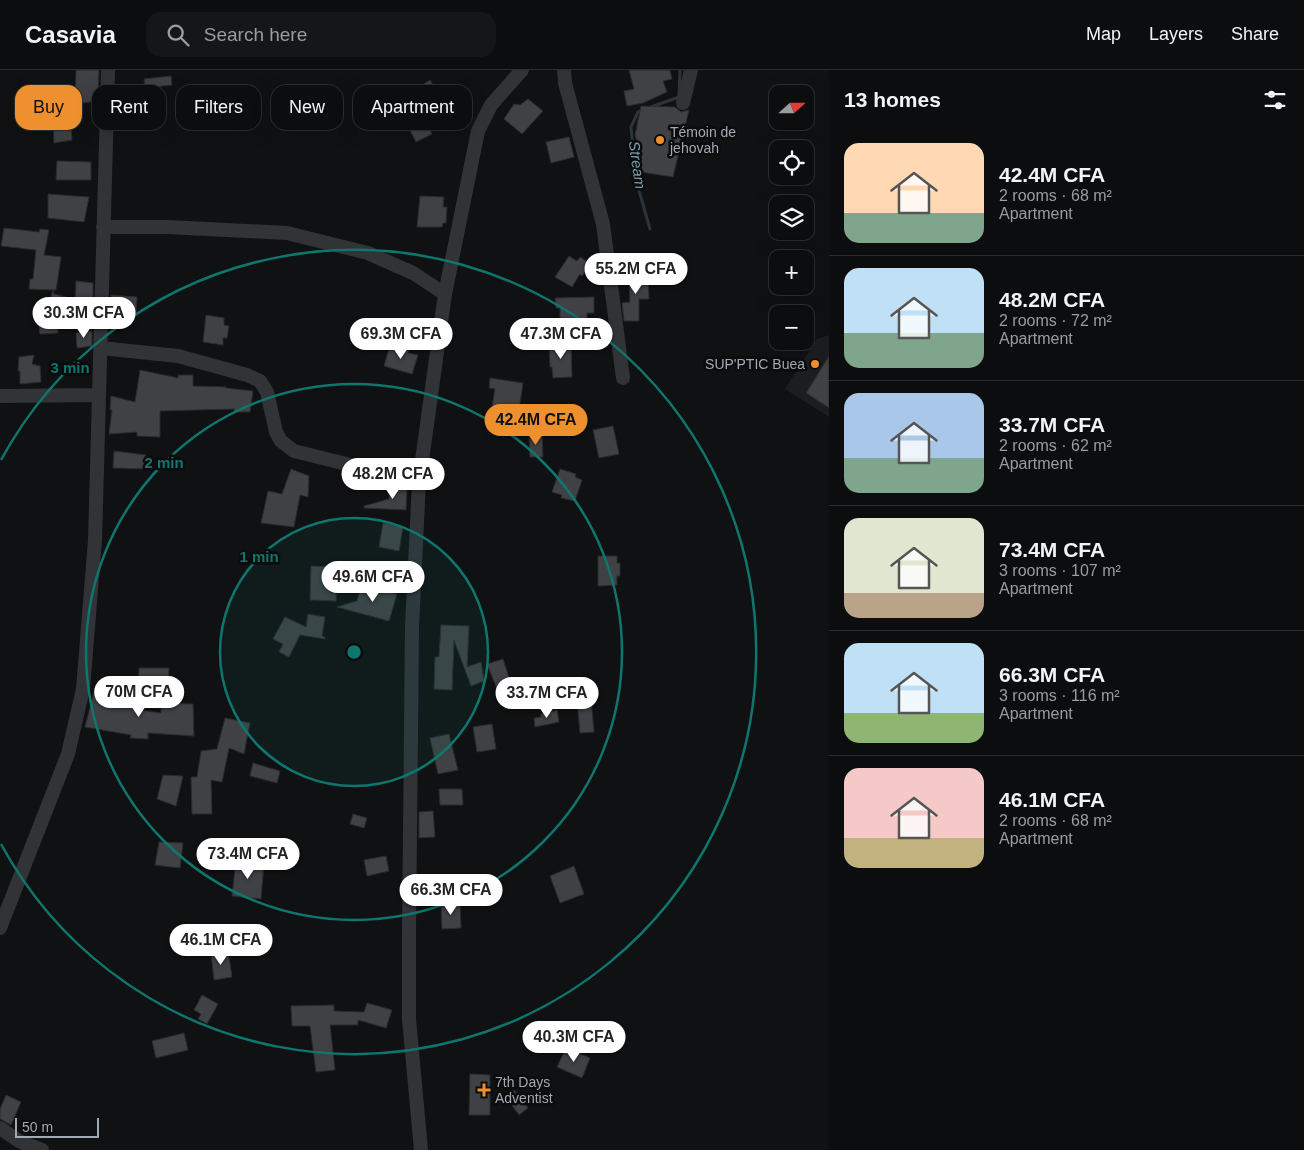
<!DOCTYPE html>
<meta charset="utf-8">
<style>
:root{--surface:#0c0d0e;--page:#151617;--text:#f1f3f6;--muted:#9a9c9e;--line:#2c2d2e;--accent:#ee902d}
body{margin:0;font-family:Helvetica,sans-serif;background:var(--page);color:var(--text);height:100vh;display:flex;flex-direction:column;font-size:19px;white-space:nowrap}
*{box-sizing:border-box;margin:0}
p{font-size:16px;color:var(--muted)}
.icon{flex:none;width:28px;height:28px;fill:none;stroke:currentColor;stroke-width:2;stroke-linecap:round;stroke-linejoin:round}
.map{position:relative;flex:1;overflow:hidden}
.sheet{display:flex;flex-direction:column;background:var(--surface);width:475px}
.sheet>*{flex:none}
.banner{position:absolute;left:15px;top:15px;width:475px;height:45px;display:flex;gap:10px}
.needle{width:32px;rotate:69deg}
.controls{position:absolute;left:769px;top:15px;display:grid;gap:10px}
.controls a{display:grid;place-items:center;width:45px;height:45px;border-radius:10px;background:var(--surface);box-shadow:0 5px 20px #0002,0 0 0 1px var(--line);font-size:25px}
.scale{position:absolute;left:15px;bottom:12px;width:84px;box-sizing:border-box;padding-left:5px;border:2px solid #a2a9b2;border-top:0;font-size:14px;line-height:18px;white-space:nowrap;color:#a2a9b2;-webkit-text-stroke:4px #0b0c0d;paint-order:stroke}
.price{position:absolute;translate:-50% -42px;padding:0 11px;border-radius:18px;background:#fff;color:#222;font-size:16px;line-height:32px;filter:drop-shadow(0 1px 2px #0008)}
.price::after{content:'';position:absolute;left:50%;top:30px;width:15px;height:11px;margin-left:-8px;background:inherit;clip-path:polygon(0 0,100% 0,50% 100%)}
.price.active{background:var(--accent);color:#111}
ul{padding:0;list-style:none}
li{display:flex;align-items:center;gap:15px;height:125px;padding:0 15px}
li+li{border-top:1px solid var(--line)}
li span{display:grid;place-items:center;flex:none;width:140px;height:100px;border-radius:15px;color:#555}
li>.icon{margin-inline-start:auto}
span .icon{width:60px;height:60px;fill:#fffc;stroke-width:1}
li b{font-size:21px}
h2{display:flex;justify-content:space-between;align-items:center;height:60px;padding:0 15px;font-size:21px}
.tag{padding:0 18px;border-radius:15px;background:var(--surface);box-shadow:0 5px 20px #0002,0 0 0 1px var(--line);font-size:18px;line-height:45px}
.tag.active{background:var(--accent);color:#111}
header{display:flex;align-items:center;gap:30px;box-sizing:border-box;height:70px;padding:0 25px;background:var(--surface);border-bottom:1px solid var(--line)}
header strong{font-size:24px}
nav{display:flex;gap:28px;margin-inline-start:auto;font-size:18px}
.search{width:350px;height:45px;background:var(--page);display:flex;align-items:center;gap:12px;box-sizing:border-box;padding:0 18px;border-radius:15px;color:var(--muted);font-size:19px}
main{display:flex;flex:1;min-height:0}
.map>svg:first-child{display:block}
.built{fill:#1c1d1f}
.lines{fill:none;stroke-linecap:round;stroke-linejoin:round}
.stream{stroke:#2a353a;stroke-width:3}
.building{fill:#3f4145;stroke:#2a2b2e}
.minor{stroke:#313337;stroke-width:14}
.ring{fill:none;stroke:#0f766e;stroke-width:2.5}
.poi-dot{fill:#ee902d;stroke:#0b0c0d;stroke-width:2}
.labels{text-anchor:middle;stroke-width:5;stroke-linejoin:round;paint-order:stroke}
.poi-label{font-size:14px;fill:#a2a9b2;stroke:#0b0c0d;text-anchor:start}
.water-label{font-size:15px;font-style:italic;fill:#799dae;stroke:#0b0c0d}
.centre{fill:#0f766e;stroke:#0b0c0d;stroke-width:2.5}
.ring-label{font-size:15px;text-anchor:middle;font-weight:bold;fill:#0f766e;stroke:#0b0c0d;stroke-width:5;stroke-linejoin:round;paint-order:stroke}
</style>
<header>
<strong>Casavia</strong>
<div class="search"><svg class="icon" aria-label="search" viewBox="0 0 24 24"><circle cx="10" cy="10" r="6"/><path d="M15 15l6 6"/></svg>Search here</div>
<nav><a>Map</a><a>Layers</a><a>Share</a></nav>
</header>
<main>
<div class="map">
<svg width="829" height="1080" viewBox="0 0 829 1080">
<rect width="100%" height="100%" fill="#101112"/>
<!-- built -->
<path class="built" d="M829 265V347L785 319 817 269Z"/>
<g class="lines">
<!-- stream -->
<path class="stream" d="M651 37 679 27 680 0
M642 40 638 42 631 57 636 110 650 159"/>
</g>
<!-- building -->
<path class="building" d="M76 0H99L98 31 75 34Z
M629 0H670L672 9 663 11 667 22 643 33 627 36 624 21 634 19Z
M171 6 172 15 145 18 144 9Z
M430 10 436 20 412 33 408 24Z
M39 29 42 46 16 47 15 32Z
M528 29 543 41 522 64 504 49 514 34 520 35Z
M641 36 675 37 681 42 689 40 673 107 641 102V85L635 65Z
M70 41 72 70 54 73 53 43Z
M421 44 432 64 416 72 406 52Z
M569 67 574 87 551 93 546 72Z
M57 91 91 92V110H56Z
M48 124 89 127 84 152 48 148Z
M420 126 444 127 443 137H447L446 153H443L442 157H417Z
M4 158 39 162 40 159 49 160 44 185 61 187 56 220 29 219 30 209H33L36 180 1 176Z
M569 186 577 191 580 187 591 194 582 206 580 204 572 217 555 207Z
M648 201 649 229H639V251H624L622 233 630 232 629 202Z
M76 211 93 213V233L75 232Z
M53 220 54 224 66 227 61 245 56 244 58 263 40 264 38 250H45Z
M111 225 137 227 136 246 111 244Z
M594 227V243H587V256L576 255V252H560V238H556L555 228Z
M206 245 224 248V255L229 256 227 268H223V275L203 272Z
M92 261V276L77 278 76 263Z
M571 273 572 307 553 308 552 297H550L549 275Z
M390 275 409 280 408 283 418 285 412 304 384 296Z
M34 285 32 294 40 296 41 312 20 314V301H18L19 287Z
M829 286V338L806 323Z
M140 300 178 308V305H193V316L226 317V318L253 321 250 342H234V339L160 341V367L137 366V362L109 364 112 340H110L111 326 135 332Z
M490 308 523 313 518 347 491 343 495 319 489 318Z
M613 356 619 384 599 388 593 360Z
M542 364 543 387H530L529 365Z
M114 381 146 385 145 399 113 398Z
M291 399 309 406 308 427 300 425 294 457 261 453 268 421 282 424Z
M560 399 576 404 575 407 582 410 575 431 561 428 562 425 552 422Z
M390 417 407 418 406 440 364 438V436L389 429Z
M383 453 403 457 399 481 379 477Z
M598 486H617V493H620V506H617V515L598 516Z
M311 496 337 497 336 531 310 530Z
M362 514 397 524 389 551 337 537 357 531Z
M308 544 325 547 322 566 325 567V569L300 565 289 587 279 582 283 574 273 569 285 547 306 557Z
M441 555 469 556 467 597 481 592 484 611 471 616 454 570 452 620 434 619 435 587H439Z
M503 589 511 614 517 612 525 632 505 639 487 594Z
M139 598H169L168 624 138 623Z
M94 622 133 632 132 639 161 643V633L193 634 194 666 148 663V669L130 668 131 665 85 657Z
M591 629 594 662 580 663 577 631Z
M557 640 559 652 535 657 534 648 541 647V644Z
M225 648 250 653 244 684 229 678 222 712 211 710 212 744H192L191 707H197L201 681 217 679Z
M492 654 496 679 477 682 473 657Z
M449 664 458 700 438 704 430 668Z
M253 693 280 701 277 713 250 706Z
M163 705 183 706 176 736 157 729Z
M439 719H462L463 735H440Z
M433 741 435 767 419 768V742Z
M353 744 367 748 364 758 350 754Z
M159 772 183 773 180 798 155 795Z
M270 772 282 773 281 787H269Z
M386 786 389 801 367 806 364 790Z
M236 790 264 793 261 829 232 826Z
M574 796 584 824 560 833 550 806Z
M441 833H460L461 858 442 859Z
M260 855 262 873 241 875 240 856Z
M228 881 232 907 214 910 211 884Z
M202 925 218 934 207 954 198 949 201 944 194 940Z
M367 933 392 940 386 958 358 950V955H330L335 1000 316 1002 310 956H292L291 936 334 935V941L364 942Z
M184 963 188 980 156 988 152 971Z
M566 978 590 988 582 1008 557 997Z
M470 1004 490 1005V1045H469Z
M514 1020 528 1038 519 1045 505 1026Z
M6 1025 21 1032 11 1055 0 1049V1039Z"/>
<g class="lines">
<!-- minor -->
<path class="minor" d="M564 0 565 13 603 154 623 308
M683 33 691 0
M103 157H168L287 163 368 183 413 203 445 224
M101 278 178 286 247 305 260 311 267 322 276 362 281 371 294 381 419 412
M0 326 99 325
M0 858 68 684 83 619 95 470 108 0
M0 1058 19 1071 42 1080
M421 1080 409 949V863L412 557 419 412 445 224 478 61 491 35 522 0"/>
</g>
<!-- distance rings -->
<circle cx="354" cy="582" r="134" fill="#0f766e" fill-opacity=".12"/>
<g class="ring">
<circle cx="354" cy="582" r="134"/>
<circle cx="354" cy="582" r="268"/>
<path d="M1 390A402 402 0 1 1 1 774"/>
</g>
<!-- markers -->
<g class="poi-dot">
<circle cx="660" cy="70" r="5"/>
<circle cx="815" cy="294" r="5"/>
<path d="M481.5 1012.5h5v5h5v5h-5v5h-5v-5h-5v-5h5z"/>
</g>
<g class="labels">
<!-- poi labels -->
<g class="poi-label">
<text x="670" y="67">Témoin de<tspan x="670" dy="16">jehovah</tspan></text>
<text x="805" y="299" text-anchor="end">SUP'PTIC Buea</text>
<text x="495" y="1017">7th Days<tspan x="495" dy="16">Adventist</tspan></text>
</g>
<!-- water labels -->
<g class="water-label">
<text transform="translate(637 95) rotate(82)" y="5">Stream</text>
</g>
</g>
<circle cx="354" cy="582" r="8" class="centre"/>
<g class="ring-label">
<text x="70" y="303">3 min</text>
<text x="164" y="398">2 min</text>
<text x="259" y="492">1 min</text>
</g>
</svg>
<div class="controls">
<a><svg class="needle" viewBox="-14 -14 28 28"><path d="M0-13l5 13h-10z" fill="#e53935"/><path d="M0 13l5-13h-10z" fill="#9a9c9e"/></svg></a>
<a><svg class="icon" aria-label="locate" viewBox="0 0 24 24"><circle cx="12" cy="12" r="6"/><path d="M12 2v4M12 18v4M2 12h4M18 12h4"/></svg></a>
<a><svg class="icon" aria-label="layers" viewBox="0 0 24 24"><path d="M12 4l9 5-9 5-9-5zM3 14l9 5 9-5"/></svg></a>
<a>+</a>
<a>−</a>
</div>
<div class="scale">50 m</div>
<b class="price" style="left:636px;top:225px">55.2M CFA</b>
<b class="price" style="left:84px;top:269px">30.3M CFA</b>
<b class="price" style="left:401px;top:290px">69.3M CFA</b>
<b class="price" style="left:561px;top:290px">47.3M CFA</b>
<b class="price active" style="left:536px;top:376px">42.4M CFA</b>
<b class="price" style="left:393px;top:430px">48.2M CFA</b>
<b class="price" style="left:373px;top:533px">49.6M CFA</b>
<b class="price" style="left:139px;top:648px">70M CFA</b>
<b class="price" style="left:547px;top:649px">33.7M CFA</b>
<b class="price" style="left:248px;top:810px">73.4M CFA</b>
<b class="price" style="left:451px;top:846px">66.3M CFA</b>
<b class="price" style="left:221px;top:896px">46.1M CFA</b>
<b class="price" style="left:574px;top:993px">40.3M CFA</b>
<div class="banner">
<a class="tag active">Buy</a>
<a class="tag">Rent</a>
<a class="tag">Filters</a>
<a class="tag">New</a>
<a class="tag">Apartment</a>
</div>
</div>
<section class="sheet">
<h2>13 homes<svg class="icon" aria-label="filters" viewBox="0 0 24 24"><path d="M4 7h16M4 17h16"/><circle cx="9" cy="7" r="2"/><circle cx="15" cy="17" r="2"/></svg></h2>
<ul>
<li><span style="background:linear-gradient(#ffd9b3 70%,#7fa58c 0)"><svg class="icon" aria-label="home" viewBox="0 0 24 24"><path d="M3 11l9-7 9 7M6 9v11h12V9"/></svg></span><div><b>42.4M CFA</b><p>2 rooms · 68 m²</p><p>Apartment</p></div></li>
<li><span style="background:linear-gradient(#bfe0f5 65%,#7fa58c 0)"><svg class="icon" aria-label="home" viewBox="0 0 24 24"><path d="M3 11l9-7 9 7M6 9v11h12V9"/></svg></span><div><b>48.2M CFA</b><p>2 rooms · 72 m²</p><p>Apartment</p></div></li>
<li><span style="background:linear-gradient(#a9c7e8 65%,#7fa58c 0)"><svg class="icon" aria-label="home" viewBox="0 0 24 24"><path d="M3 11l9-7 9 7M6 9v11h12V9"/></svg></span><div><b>33.7M CFA</b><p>2 rooms · 62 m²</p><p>Apartment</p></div></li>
<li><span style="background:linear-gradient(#dfe7d0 75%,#b9a48a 0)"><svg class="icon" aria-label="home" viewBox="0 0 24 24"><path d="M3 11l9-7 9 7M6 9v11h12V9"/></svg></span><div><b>73.4M CFA</b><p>3 rooms · 107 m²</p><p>Apartment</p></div></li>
<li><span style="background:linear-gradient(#bfe0f5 70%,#8fb573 0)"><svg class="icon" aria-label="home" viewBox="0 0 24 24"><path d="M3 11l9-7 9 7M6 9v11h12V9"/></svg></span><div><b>66.3M CFA</b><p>3 rooms · 116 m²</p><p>Apartment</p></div></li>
<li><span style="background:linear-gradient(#f6c9c9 70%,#c2b280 0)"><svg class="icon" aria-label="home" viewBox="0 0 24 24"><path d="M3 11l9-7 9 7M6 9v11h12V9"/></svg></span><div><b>46.1M CFA</b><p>2 rooms · 68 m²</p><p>Apartment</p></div></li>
</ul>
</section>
</main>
